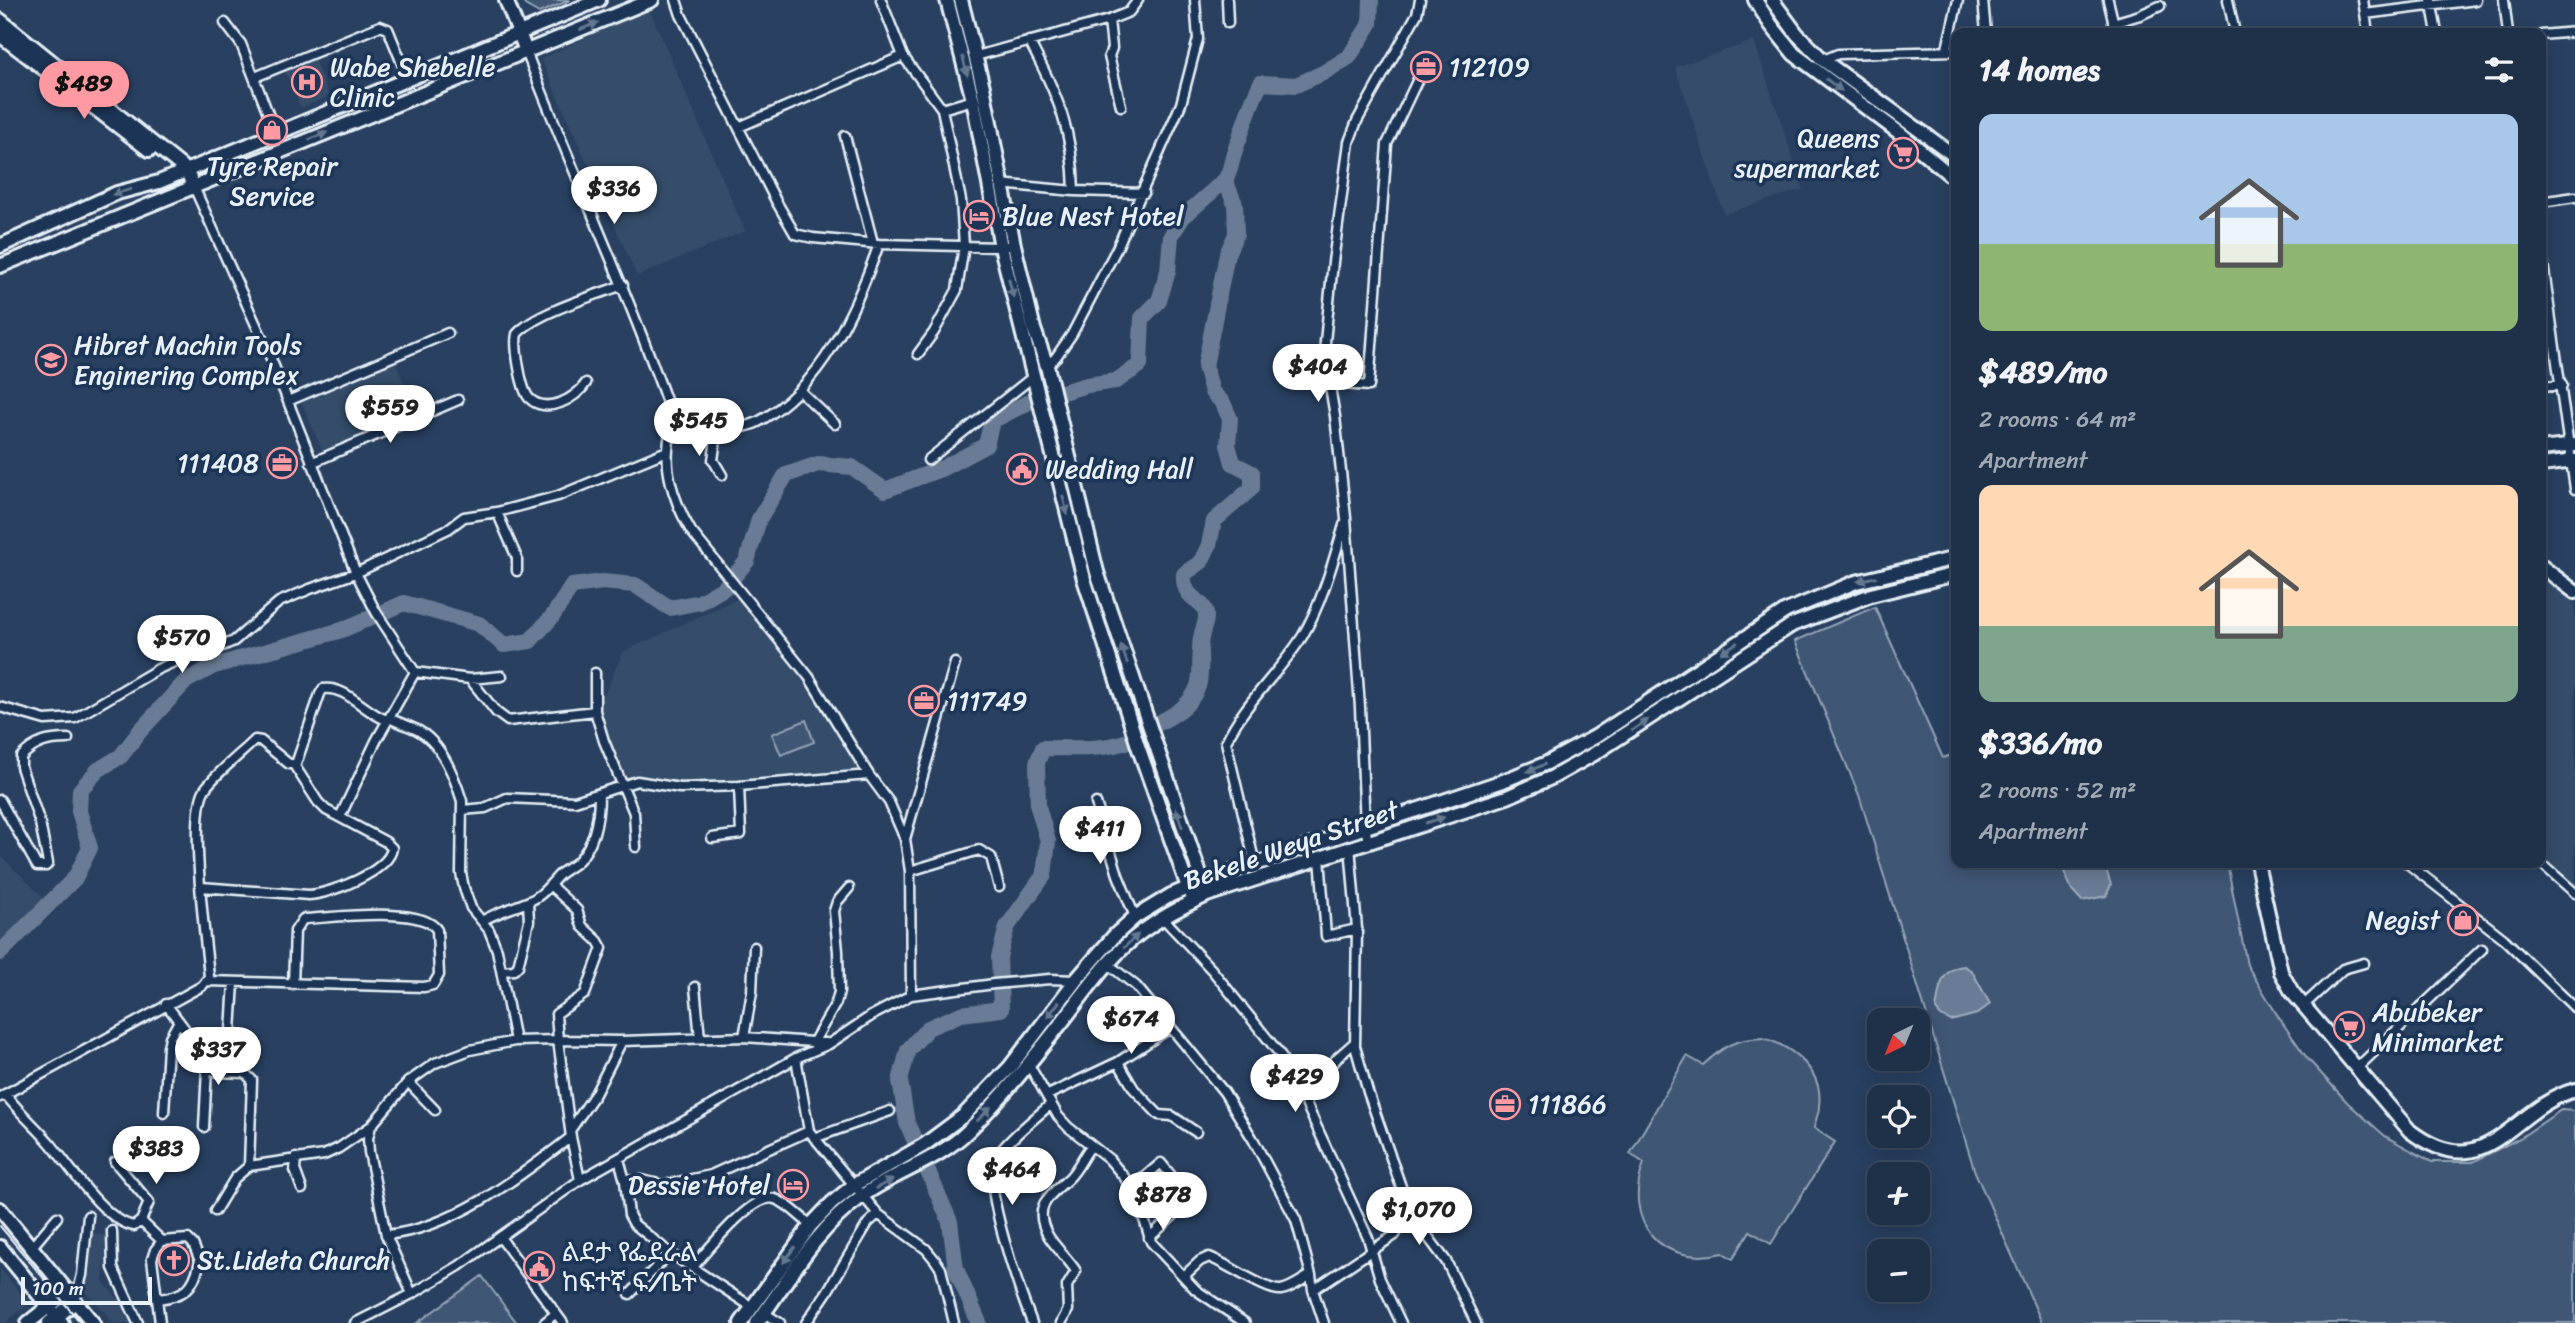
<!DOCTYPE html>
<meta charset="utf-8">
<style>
:root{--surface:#1f3049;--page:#2c3c53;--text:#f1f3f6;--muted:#a1a9b4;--line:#3c4b61;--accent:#ff9aa2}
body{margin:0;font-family:Sriracha,"Noto Sans Ethiopic",sans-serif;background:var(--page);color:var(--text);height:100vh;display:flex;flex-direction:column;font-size:26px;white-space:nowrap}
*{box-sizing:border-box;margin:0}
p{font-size:23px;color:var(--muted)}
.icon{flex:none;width:38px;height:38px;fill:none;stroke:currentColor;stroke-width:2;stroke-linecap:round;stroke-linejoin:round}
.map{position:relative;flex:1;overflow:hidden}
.side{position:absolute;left:1951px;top:28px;width:595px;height:840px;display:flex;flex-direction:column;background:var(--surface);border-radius:14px;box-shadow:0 4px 18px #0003,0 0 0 2px var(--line)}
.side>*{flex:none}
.needle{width:46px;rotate:223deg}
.controls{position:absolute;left:1867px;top:1008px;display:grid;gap:14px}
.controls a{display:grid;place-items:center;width:63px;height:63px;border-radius:14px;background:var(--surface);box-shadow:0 4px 18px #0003,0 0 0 2px var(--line);font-size:35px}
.scale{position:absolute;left:21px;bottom:18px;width:131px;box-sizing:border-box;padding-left:7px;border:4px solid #e8f1f8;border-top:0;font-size:19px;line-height:24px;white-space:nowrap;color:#e8f1f8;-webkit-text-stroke:5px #1d3557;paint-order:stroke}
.price{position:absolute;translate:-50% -60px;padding:0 16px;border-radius:24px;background:#fff;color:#222;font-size:23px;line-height:46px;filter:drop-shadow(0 2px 4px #0008)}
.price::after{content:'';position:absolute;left:50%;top:42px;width:21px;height:16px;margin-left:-10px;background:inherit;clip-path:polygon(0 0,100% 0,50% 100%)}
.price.current{background:var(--accent);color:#111}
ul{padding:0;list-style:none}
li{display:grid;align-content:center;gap:14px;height:371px;padding:0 28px}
li span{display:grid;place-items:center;height:217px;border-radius:14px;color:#555}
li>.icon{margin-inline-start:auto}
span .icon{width:126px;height:126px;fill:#fffc;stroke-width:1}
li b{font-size:30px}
h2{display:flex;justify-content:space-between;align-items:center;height:84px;padding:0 28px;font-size:30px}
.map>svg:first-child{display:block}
.built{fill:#364d6b}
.green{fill:#415774;stroke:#94a4b6;stroke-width:2}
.water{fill:#6b7c95;stroke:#9dabbd;stroke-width:2}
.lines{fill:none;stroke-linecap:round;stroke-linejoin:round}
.river{stroke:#6b7c95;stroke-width:16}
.street-casing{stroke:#e8f1f8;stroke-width:13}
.secondary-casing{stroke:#e8f1f8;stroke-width:18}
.primary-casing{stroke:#e8f1f8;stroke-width:18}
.street{stroke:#1d3557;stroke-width:8}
.secondary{stroke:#1d3557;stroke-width:12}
.primary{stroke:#1d3557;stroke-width:12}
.tram{stroke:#e8f1f8;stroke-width:2}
.oneway{fill:#64778f}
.labels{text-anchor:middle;stroke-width:7;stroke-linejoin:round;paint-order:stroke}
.poi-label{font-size:26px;fill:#e8f1f8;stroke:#1d3557;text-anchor:start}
.street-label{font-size:26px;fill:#e8f1f8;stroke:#1d3557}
</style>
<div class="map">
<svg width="2575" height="1323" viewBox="0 0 2575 1323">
<rect width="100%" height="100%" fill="#294061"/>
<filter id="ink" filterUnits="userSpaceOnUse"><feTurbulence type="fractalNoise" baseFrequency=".0143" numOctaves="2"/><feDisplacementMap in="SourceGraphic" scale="14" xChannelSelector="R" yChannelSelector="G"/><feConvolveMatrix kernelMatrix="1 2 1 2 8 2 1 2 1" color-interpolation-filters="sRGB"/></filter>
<g filter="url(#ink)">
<!-- built -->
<path class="built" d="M649 8 745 231 637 276 541 59Z
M1754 41 1803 189 1724 214 1675 67Z
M313 57 329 96 301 108 284 69Z
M394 360 417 411 322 450 302 403Z
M2541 576 2575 604V886L2563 873 2541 855Z
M739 598 816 692 859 769 696 784 633 775 627 777 615 755 599 707 623 652Z
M0 855 45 899 0 944Z
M89 1232 107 1236 103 1282 137 1320 134 1323H114L84 1289Z
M0 1269 29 1303 5 1323H0Z"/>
<!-- green -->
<path class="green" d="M523 0H570L539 13 525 5Z
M1875 607 1943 758 1956 753V863H2227L2247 965 2279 1018 2307 1058 2348 1103 2385 1136 2432 1162H2473L2520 1138 2561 1110 2575 1111V1323H2042L1975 1172 1859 795 1795 641Z
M806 720 814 742 781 755 772 734Z
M1763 1038C1793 1047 1824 1071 1819 1106 1819 1114 1815 1121 1814 1128L1835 1142 1771 1244 1750 1231 1733 1259 1723 1253C1661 1268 1622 1222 1644 1163L1630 1154 1687 1056 1703 1065C1724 1046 1734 1039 1763 1038Z
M482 1276 517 1323H417Z"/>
<!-- water -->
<path class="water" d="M2068 863H2104L2111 885 2106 896 2082 901 2072 890 2063 869Z
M1964 966 1972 971 1990 1004 1977 1014 1951 1021 1941 1016 1936 1010C1939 990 1940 968 1964 966Z"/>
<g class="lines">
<!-- river -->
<path class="river" d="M0 953 75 878 90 848 79 811 80 790 98 770 121 756 140 731 186 681 214 666 342 630 404 603 479 624 504 645 530 641 552 617 572 586 603 582 635 585 670 608 700 602 724 588 747 561 759 519 786 475 818 464 852 467 885 490 943 468 986 445 992 421 1031 401 1087 385 1116 381 1140 365 1142 318 1159 301 1168 271 1171 236 1183 217 1225 180
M979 1323 956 1269 950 1222 907 1123 900 1081 908 1050 928 1028 961 1014 1001 1009 999 957 1007 927 1044 875 1048 841 1038 807 1037 763 1043 748C1071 748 1102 751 1128 741 1138 737 1146 729 1156 724 1173 716 1191 706 1198 686 1203 670 1198 654 1201 638 1202 631 1206 624 1206 617 1207 597 1182 603 1184 574L1201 562 1209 545 1214 521 1252 488V473L1233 463 1228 445 1230 419 1223 403 1212 392 1205 366 1227 254 1236 234 1235 204 1225 180C1231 171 1231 163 1234 153 1243 130 1249 105 1261 83L1296 85 1323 73 1349 57 1370 24 1371 0"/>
<!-- street casing -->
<g class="street-casing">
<path id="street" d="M676 0 681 15 776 201 795 234 813 238 879 244 1001 247 1014 245
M881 0 903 56 942 109 961 200 964 246 957 290 934 332 918 354
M1227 0 1228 23
M1983 0 1986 33
M2108 0 2116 33
M2228 0 2235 33
M2363 0 2368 33
M2431 0 2437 33
M2504 0 2508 33
M2365 14 2476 0
M225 23 241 44 276 134
M2113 23 2140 15 2160 6
M2541 35 2575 32
M1947 49 1958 0
M526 51C572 172 627 289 670 411
M976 56 1109 20
M1821 61 1838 54 1956 51
M255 77 380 26 388 29 408 78
M1121 106 1109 56 1112 48 1109 20 1129 12 1138 0
M942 109 973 100
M739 127 903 56
M845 136 873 243
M1000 184 1074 191C1073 131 1057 93 1029 41
M194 187 270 356 356 573 376 612 415 672 470 679 502 676
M1074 191 1144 193
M2541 202 2575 197
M2541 249 2575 489
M1047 366 1056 357 1072 334 1117 248 1181 104 1198 39 1195 0
M586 383C576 399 546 415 529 398 521 389 514 346 517 334 535 313 596 295 623 285
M1328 383 1369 386 1387 144 1427 60
M2541 387 2562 385
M799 390 835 424
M288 401 448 333
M717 432 713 460 722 475
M928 460 1034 376
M311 463 458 400
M497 512 517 558V571
M595 673V711L604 741 634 813 636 847
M470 679 496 712 508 721 595 711
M0 707 45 720 75 718 158 669 188 656 208 652 234 641 279 602 310 589 356 573 448 529 464 517 497 512 558 496 667 451
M389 718C399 723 410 726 419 731 442 744 455 778 462 801L461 873 464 888 471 908 489 930 497 950 515 1041 558 1040 571 1137 580 1180
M869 775 809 677 691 531C678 509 665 477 668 450 669 436 672 426 670 411L695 417 717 432 722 433C734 429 747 427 758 422 822 387 856 309 879 244
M0 800 37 866H46L48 863 40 823 21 767V757C35 742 48 739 68 739
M1096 803 1118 875 1135 917
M462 810 485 808 507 798 575 801 637 781 680 788 739 786 869 775 889 802 905 839 910 871 911 995
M340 817 376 741 415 672
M712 838 741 834 739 786
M905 839 955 663
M1368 841 1365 827 1360 707 1346 518 1335 416 1324 352 1333 262 1349 142 1357 121 1417 14 1420 0
M1350 846 1357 929 1355 1046 1368 1092 1406 1201 1414 1218 1446 1261 1476 1323
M1320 857 1326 936 1357 929
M2407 863 2504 939 2575 1008
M2541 863 2575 893
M1255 864 1226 742C1244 703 1279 673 1302 637 1322 603 1333 562 1344 525
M910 871 979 850 991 857 999 887
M551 886 577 910 582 926 598 941 602 948 585 994 556 1014 558 1040 622 1041 744 1037 826 1043
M201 887 309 895C330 894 390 871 392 848L386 842 326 810 318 802 294 765
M1163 918 1212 970 1279 1053 1302 1095 1368 1238 1380 1279 1401 1323
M482 921C497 912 511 909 527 902 542 897 550 884 560 874 566 869 573 866 578 861 595 844 599 818 599 794
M1108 964 1136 986 1177 1035 1224 1092 1254 1141 1296 1220 1311 1275 1313 1290 1324 1323
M502 971 514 970 518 966 529 921 528 902
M207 981 424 987 433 985 439 975 437 930C423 905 330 918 303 919L295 931 293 984
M695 987 700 1038
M166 1004 187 1032 207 1068 217 1072 245 1073 252 1080 249 1166
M2303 1006 2343 969 2364 963
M744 1037 752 992 754 947
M813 1043 836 1003 839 992 838 951 834 911 837 902 849 888
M230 1048 234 982
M796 1058 809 1131 878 1214 926 1249 935 1260 941 1269 954 1323
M1118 1062 1170 1028
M1029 1065 1058 1116 1068 1127 1109 1159 1125 1178 1139 1203 1151 1242 1196 1290 1245 1323
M2357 1068 2482 949
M408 1082 435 1110
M5 1094C20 1113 34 1125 50 1143 69 1165 104 1221 134 1226L141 1221 149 1202 115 1162
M1048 1095 1118 1062 1134 1089 1159 1115 1172 1116 1196 1132
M0 1097 202 986 209 977C206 941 188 815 205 789 215 774 242 753 255 740L261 741 289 764H296L320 694 323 689C346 685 366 714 387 720
M1304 1100 1338 1057 1355 1042
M164 1113 168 1047 170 1037 179 1021
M204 1127 207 1068
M571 1129 595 1094 622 1041
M814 1138 890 1111
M296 1158 295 1170 302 1189
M619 1159 625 1181 629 1215 634 1224 670 1253 752 1307
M625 1181 642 1180 663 1185 711 1175 809 1131
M1131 1189 1161 1163 1174 1179 1183 1197 1178 1211 1149 1238
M215 1211 235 1178 249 1166 324 1155 339 1148 371 1126
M141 1221 162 1241 155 1250 152 1259 160 1323
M112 1231 113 1268 138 1323
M386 1235C453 1229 519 1177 571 1137
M500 1237 563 1323
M31 1248 57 1217
M693 1267C707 1251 753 1192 775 1199 788 1203 800 1217 811 1225
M1184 1276 1200 1261 1209 1257C1226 1263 1267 1292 1281 1290 1290 1289 1302 1280 1311 1275
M1313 1290 1395 1235 1401 1224 1406 1201
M412 1294 386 1235 369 1152 368 1138 371 1126 408 1082 435 1063 470 1050 515 1041
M630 1294 670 1253
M158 1299C185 1296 194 1288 200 1261L193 1244 188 1239 162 1241
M75 1302 82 1275 88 1216
M764 1313 780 1323
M355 1323 412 1294 459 1266 580 1180 796 1058 829 1044 871 1016 911 995 994 984 1050 979 1076 980
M544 1323 555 1314
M806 1323 827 1292 868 1223 878 1214
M1032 1323C1021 1295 983 1188 994 1162 1000 1146 1036 1117 1050 1105
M1061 1323 1068 1310 1067 1286 1076 1271C1068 1259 1057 1249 1049 1237 1031 1207 1049 1196 1069 1178 1078 1169 1083 1156 1091 1146"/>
</g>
<!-- secondary casing -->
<g class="secondary-casing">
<path id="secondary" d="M506 0 526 51
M0 20 186 170 194 187
M0 35 149 150
M2541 566 2575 592
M28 1323 67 1292
M49 1323 75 1302"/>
</g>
<!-- primary casing -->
<g class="primary-casing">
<path id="primary" d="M947 0 973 100 1001 247 1084 579 1139 749 1190 893
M961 0 983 87 1014 245 1034 329 1047 366 1097 572 1205 889
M1755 0 1771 25 1794 54 1901 134 1956 180
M1772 0 1797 34 1823 60 1956 157
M0 246 117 193 159 182 599 0
M0 266 652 0
M2541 449 2575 445
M2541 465 2575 461
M2257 863 2281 972 2292 992 2410 1131C2487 1189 2510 1108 2575 1090
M0 1209 93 1323
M0 1247 62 1323
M741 1323 811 1225 832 1203 854 1185 924 1145 963 1116 1010 1067 1076 980 1115 935 1135 917 1171 895 1202 882 1503 781 1547 763 1595 737 1786 611 1856 582 1956 558
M757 1323C789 1279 816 1229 861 1197 896 1171 937 1162 969 1130 1003 1097 1032 1060 1062 1022 1086 991 1111 954 1143 931 1162 917 1185 905 1207 895L1507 797 1553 777 1594 754 1792 625 1871 595 1956 574"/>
</g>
<!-- street -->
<use href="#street" class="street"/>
<!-- secondary -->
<use href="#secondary" class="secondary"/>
<!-- primary -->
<use href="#primary" class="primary"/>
<!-- tram -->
<path class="tram" d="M0 1226 81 1323"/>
</g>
<!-- one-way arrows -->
<defs><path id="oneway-solid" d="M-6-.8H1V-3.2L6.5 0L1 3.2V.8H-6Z" transform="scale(1.75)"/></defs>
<g class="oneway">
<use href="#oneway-solid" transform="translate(589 26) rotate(-22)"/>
<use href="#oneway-solid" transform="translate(965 66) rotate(76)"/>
<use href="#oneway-solid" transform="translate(1834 85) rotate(37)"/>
<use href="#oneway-solid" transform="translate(318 136) rotate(-22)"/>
<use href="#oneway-solid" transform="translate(122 192) rotate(163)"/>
<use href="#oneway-solid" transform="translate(1011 288) rotate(76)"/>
<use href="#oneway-solid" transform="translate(1065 505) rotate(76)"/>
<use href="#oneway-solid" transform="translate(1867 579) rotate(166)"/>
<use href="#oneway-solid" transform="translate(1729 648) rotate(146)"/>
<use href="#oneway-solid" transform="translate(1124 654) rotate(-109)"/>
<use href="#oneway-solid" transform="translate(1640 725) rotate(-34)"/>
<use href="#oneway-solid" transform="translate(1536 768) rotate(157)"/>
<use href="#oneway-solid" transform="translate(1179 818) rotate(-109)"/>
<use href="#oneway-solid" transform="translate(1435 820) rotate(-17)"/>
<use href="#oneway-solid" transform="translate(1131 941) rotate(-43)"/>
<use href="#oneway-solid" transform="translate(1053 1010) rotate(127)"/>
<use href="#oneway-solid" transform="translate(984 1114) rotate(-45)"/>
<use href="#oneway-solid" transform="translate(884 1184) rotate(-28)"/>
<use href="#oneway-solid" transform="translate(789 1255) rotate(126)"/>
</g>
</g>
<!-- icons -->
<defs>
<g id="office-ring" transform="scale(1.575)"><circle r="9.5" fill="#1d3557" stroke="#ff9aa2" stroke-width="1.5"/><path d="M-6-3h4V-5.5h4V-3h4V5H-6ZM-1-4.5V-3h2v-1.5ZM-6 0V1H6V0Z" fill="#ff9aa2"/></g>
<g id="hospital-ring" transform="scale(1.575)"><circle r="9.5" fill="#1d3557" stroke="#ff9aa2" stroke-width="1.5"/><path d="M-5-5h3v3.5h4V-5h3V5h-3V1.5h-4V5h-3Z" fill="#ff9aa2"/></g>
<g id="shop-ring" transform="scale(1.575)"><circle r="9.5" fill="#1d3557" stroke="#ff9aa2" stroke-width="1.5"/><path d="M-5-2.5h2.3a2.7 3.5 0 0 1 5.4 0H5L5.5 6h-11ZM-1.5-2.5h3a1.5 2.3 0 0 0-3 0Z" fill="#ff9aa2"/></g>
<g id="supermarket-ring" transform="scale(1.575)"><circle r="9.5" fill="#1d3557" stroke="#ff9aa2" stroke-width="1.5"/><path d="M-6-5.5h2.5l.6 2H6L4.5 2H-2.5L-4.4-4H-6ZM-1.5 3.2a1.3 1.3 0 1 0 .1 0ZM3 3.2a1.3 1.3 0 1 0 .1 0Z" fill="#ff9aa2"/></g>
<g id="hotel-ring" transform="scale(1.575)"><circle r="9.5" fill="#1d3557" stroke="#ff9aa2" stroke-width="1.5"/><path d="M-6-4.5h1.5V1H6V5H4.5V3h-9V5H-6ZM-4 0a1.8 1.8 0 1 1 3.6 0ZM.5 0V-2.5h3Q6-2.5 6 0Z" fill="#ff9aa2"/></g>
<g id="university-ring" transform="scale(1.575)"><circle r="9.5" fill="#1d3557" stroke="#ff9aa2" stroke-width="1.5"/><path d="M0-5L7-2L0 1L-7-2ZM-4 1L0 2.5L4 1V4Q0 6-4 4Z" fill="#ff9aa2"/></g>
<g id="civic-ring" transform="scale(1.575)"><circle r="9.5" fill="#1d3557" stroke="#ff9aa2" stroke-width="1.5"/><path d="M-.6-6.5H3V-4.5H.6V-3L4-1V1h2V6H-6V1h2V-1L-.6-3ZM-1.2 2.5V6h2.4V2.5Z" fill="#ff9aa2"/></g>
<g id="church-ring" transform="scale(1.575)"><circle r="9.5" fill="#1d3557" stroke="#ff9aa2" stroke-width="1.5"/><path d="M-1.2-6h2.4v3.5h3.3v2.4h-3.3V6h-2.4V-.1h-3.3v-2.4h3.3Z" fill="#ff9aa2"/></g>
</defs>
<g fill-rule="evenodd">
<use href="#office-ring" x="1426" y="67"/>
<use href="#hospital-ring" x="307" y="82"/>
<use href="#shop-ring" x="272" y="130"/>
<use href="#supermarket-ring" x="1903" y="153"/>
<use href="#hotel-ring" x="979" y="216"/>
<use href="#university-ring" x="51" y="360"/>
<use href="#office-ring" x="282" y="463"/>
<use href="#civic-ring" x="1022" y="469"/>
<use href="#office-ring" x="924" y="701"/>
<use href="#shop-ring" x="2463" y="920"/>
<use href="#supermarket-ring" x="2349" y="1027"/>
<use href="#office-ring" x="1505" y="1104"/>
<use href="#hotel-ring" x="793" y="1185"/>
<use href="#church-ring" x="174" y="1260"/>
<use href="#civic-ring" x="539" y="1267"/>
</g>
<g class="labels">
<!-- poi labels -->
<g class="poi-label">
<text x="330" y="76">Wabe Shebelle<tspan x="330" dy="30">Clinic</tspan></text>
<text x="1449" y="76">112109</text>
<text x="1880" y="147" text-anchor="end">Queens<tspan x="1880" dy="30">supermarket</tspan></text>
<text x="272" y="175" text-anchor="middle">Tyre Repair<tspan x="272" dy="30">Service</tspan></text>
<text x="1002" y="225">Blue Nest Hotel</text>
<text x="74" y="354">Hibret Machin Tools<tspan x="74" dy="30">Enginering Complex</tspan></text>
<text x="259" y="472" text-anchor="end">111408</text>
<text x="1045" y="478">Wedding Hall</text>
<text x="947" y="710">111749</text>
<text x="2440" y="929" text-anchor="end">Negist</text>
<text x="2372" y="1021">Abubeker<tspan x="2372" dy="30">Minimarket</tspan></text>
<text x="1528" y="1113">111866</text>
<text x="770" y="1194" text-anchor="end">Dessie Hotel</text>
<text x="562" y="1261">ልደታ የፌደራል<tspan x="562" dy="30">ከፍተኛ ፍ/ቤት</tspan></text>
<text x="197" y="1269">St.Lideta Church</text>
</g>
<!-- street labels -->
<g class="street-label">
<text transform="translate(1291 845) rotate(-19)" y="9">Bekele Weya Street</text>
</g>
</g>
</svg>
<div class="controls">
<a><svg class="needle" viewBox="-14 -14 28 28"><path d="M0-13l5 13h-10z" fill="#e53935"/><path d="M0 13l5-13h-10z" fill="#a1a9b4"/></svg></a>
<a><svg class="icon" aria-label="locate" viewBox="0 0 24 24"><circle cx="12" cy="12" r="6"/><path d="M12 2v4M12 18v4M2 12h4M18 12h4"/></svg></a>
<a>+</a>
<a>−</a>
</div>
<div class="scale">100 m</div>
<b class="price current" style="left:84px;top:121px">$489</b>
<b class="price" style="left:614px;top:226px">$336</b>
<b class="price" style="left:1318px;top:404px">$404</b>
<b class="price" style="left:390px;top:445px">$559</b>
<b class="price" style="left:699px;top:458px">$545</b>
<b class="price" style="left:182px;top:675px">$570</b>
<b class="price" style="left:1100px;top:866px">$411</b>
<b class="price" style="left:1131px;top:1056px">$674</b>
<b class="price" style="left:218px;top:1087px">$337</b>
<b class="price" style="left:1295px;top:1114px">$429</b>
<b class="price" style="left:156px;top:1186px">$383</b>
<b class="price" style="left:1012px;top:1207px">$464</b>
<b class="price" style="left:1163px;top:1232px">$878</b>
<b class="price" style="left:1419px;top:1247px">$1,070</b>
<section class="side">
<h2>14 homes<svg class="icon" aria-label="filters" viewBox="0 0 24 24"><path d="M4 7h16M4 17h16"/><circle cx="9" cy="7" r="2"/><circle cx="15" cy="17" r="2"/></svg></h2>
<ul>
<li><span style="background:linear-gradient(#a9c7e8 60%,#8fb573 0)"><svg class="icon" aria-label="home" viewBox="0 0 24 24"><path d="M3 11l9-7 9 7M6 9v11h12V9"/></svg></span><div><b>$489/mo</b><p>2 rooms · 64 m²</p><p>Apartment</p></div></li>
<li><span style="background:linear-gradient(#ffd9b3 65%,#7fa58c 0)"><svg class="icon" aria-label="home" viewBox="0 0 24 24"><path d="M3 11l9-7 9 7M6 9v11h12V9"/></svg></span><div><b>$336/mo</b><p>2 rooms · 52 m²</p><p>Apartment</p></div></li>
</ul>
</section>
</div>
